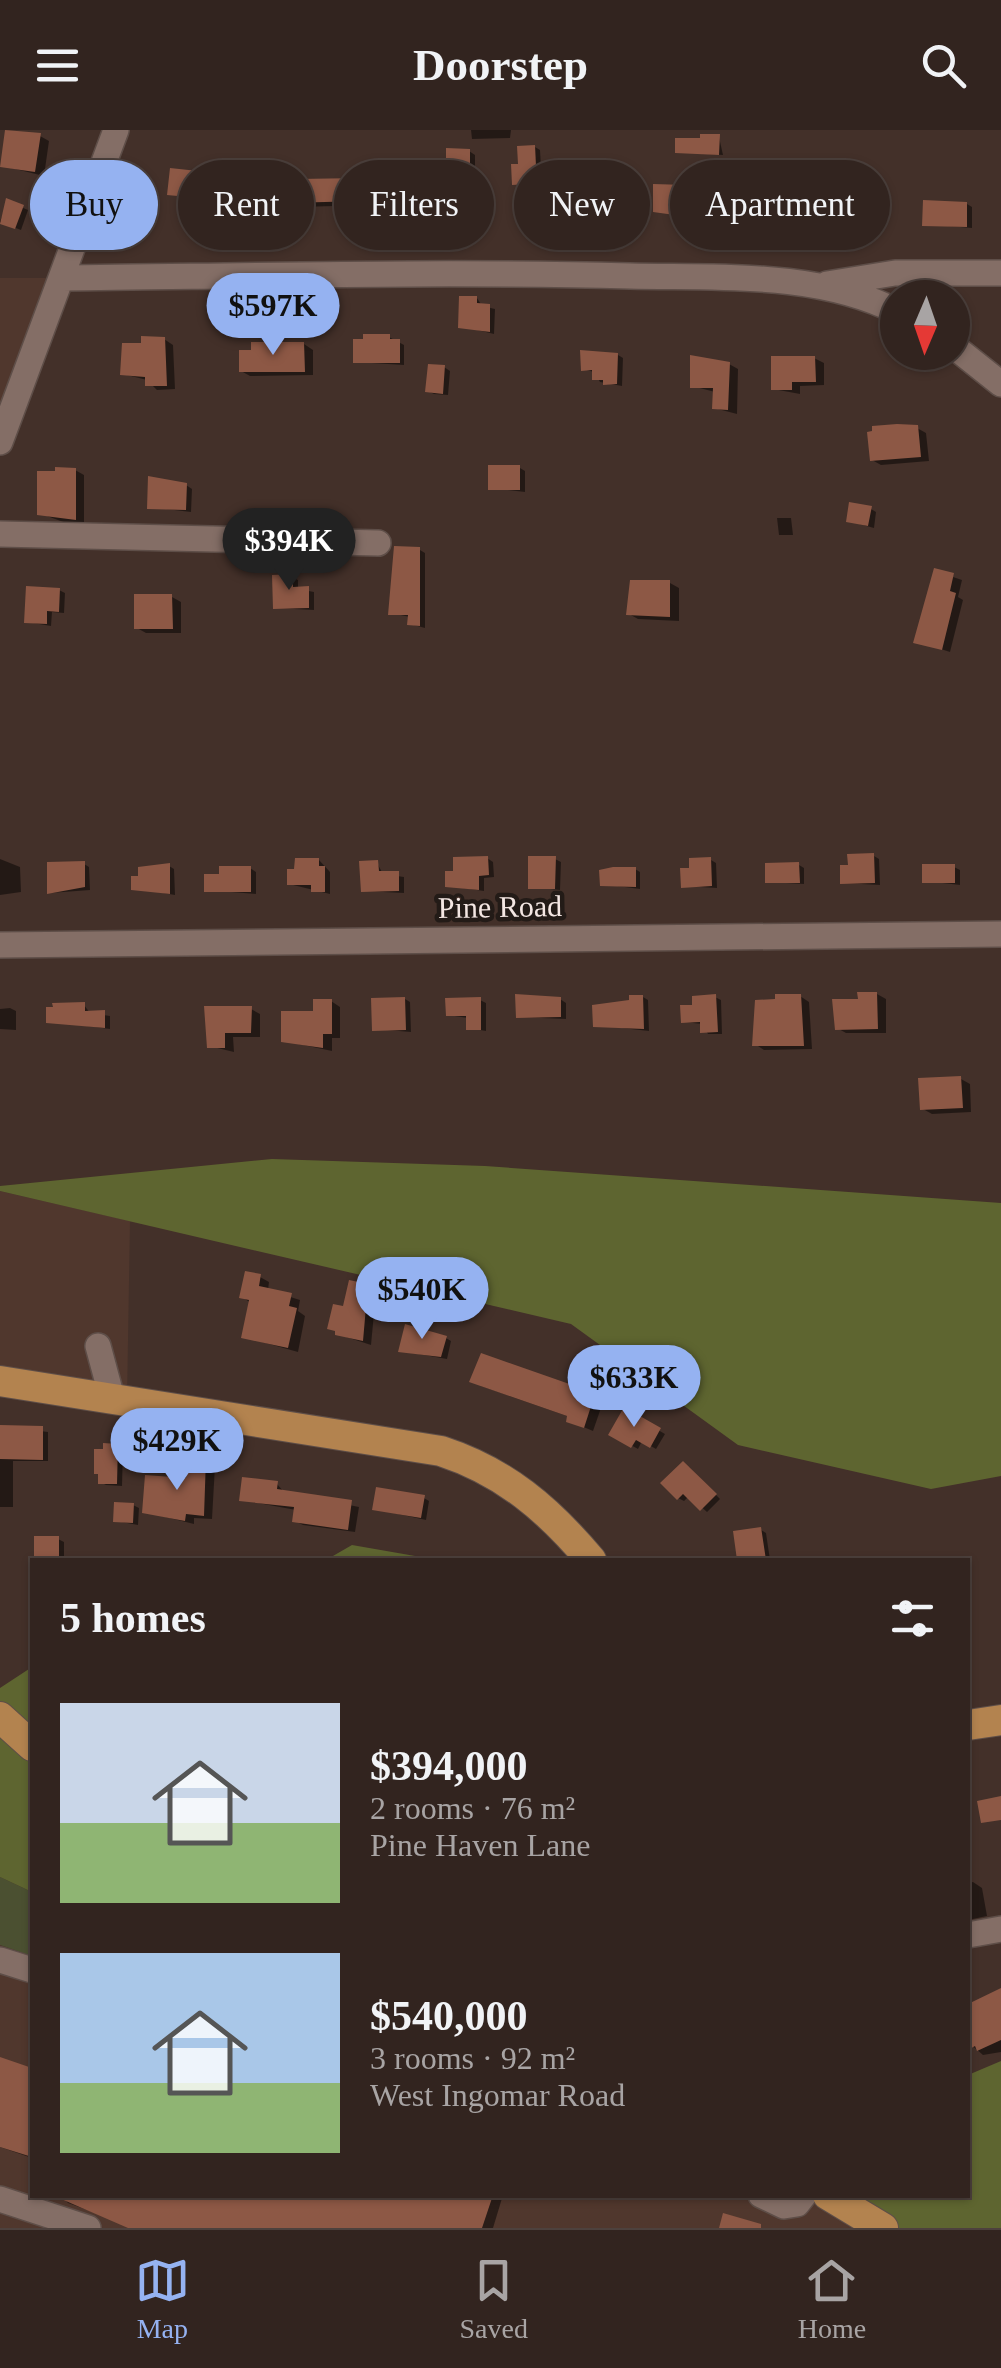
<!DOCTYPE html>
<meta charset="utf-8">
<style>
:root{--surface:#32241f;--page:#3d302c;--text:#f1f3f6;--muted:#a8a4a4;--line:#4d413d;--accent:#95b2f1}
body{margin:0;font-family:Georgia,serif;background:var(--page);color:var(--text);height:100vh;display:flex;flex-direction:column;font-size:38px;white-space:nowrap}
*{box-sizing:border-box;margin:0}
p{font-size:32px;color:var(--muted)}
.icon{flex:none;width:55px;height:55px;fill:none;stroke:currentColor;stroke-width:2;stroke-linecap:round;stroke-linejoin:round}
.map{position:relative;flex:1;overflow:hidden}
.side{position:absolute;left:30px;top:1428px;width:940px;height:640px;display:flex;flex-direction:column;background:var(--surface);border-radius:0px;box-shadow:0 2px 8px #0004,0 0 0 2px var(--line)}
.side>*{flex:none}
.hud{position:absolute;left:30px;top:30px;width:942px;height:90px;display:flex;gap:20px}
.needle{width:65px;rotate:182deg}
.fabs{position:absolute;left:880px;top:150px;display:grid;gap:20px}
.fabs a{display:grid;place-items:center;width:90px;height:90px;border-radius:50%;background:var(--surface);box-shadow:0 2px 8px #0004,0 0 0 2px var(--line);font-size:50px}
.price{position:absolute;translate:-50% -85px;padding:0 22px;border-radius:35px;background:var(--accent);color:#111;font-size:32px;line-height:65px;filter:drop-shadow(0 2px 5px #0008)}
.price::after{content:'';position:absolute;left:50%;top:60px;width:30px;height:22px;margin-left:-15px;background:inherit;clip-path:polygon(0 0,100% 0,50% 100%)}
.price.on{background:#222;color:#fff}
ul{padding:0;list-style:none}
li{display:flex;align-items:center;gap:30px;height:250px;padding:0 30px}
li span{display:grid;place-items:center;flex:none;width:280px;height:200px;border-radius:0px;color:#555}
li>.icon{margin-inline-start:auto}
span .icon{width:120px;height:120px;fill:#fffc;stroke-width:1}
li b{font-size:42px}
h2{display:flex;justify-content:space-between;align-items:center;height:120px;padding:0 30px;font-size:42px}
.pill{padding:0 35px;border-radius:45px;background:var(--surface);box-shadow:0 2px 8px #0004,0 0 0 2px var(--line);font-size:35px;line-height:90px}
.pill.on{background:var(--accent);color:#111}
header{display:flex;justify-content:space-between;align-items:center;height:130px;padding:0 30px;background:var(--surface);font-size:45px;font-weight:700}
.menu{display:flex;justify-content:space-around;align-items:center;height:140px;border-top:2px solid var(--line);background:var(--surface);font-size:28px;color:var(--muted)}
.menu a{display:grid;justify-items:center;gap:5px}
.menu .on{color:var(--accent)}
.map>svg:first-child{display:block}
.built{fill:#50372d}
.green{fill:#4b5031}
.forest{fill:#5e6530}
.shadow{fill:#0007}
.building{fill:#8d5845}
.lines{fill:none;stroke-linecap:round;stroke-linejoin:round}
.minor-casing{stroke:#5e4e48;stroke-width:28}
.major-casing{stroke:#5e4e48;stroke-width:32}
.minor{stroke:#846e66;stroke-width:25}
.major{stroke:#b3834f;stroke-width:30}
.labels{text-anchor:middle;stroke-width:9;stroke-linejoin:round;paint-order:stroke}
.street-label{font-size:30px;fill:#f4e7e3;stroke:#231b17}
</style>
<header><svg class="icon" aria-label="menu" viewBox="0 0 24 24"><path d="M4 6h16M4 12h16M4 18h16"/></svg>Doorstep<svg class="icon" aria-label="search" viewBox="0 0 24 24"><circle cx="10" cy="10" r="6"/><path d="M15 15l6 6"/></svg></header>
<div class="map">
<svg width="1001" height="2098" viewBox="0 0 1001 2098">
<rect width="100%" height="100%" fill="#433029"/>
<!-- built -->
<path class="built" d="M0 148H61L0 312Z
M0 1061 130 1091 127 1271 0 1251Z
M0 1815 32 1826V2065H828L857 2098H0Z"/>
<!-- green -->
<path class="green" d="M0 1747 32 1762V1826L0 1815Z"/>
<!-- forest -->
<path class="forest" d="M272 1029 485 1036 1001 1073V1346L931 1359 738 1315 571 1194 0 1061V1056Z
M352 1415 438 1430H326Z
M32 1537V1762L0 1747V1558Z
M1001 1931V2098H883L828 2065H968V1945Z"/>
<!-- shadow -->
<path class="shadow" d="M471 0H511L510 8 472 9Z
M40 6 49 11 44 46 3 36Z
M719 7 723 25 677 22Z
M535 17 540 20 541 38 551 41 552 55 520 56 514 53Z
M469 21 475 25V55L435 52Z
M859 44 883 54V88H844L835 83Z
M234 48 243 53 241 70 218 67V73L170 64Z
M360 51 369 56 370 75 299 77 290 71Z
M685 57 690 60 687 88 655 80Z
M763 66 774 73 770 88 725 82Z
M7 71 28 80 21 100 0 92Z
M967 74 972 77V98L924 94Z
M477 168 482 176 495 179 494 204 461 196Z
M389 207 404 215V235L356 232Z
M164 209 173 215 175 259 157 260 147 250 123 244Z
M304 214 313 220V245L250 246 241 241Z
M618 225 623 228 622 256 600 252 594 242 583 239Z
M814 228 824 233V255L800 256V264L773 259Z
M729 234 738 239 737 284 714 278 715 262 692 256Z
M444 237 450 241 448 265 434 264 428 261Z
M917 298 926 303 929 331 881 335 872 330Z
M520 338 525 341V362L490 358Z
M75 340 84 345V393H66L39 383Z
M186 355 192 359 191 382 149 377Z
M871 379 876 382 874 398 848 391Z
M777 388H791L793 405H779Z
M420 420 425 423V498L410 494V487L391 483Z
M935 441 962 450 958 467 963 470 950 522 916 511Z
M292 447 298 450V459L314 462V480L275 478Z
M670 453 679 458V491L638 489 629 484Z
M59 460 65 463 64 483 52 482 51 496 27 492Z
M172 467 181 472V503H146L137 498Z
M874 726 879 729 880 755 843 753Z
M487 728 493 732 494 747 484 748V761L448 756 456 744Z
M0 729 20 737 21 762 0 765Z
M555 729 561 732 560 760 531 757Z
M319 730 330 742V764L289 754Z
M711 730 716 733 717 758 684 756Z
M377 733 383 744 404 747V763L363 761Z
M84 734 89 737 90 760 50 763Z
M799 735 804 738V754L768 752Z
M169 736 174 739 175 765 133 758Z
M954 737 960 740V755L925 751Z
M250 738 256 742V764L207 760Z
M635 739 640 742V759L602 754Z
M877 864 886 869V903H846L837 898 860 871Z
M800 866 809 872 812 919 764 920 755 914Z
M643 867 648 870 649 901 595 895Z
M715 867 721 870 722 904H708L702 894 684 892 695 877Z
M405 869 410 872 411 902 375 899Z
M560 869 566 873V889L518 887Z
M480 870 486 873V901L468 898V888L448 885Z
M331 871 340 877V908H332V921L284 911Z
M84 875 90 883 110 886V899L48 891Z
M10 878 16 881V900L0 899V879Z
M251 879 260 884V907H233L234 922 209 916Z
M961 949 970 954 971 982 932 984 923 979Z
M260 1147 269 1152 268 1160 300 1170 298 1181 305 1186 298 1222 244 1207 251 1173 242 1167Z
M367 1156 376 1162 371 1215 337 1204 345 1179Z
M446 1208 451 1211 447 1229 401 1221Z
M481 1256 577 1259 602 1275 593 1301 569 1291 570 1287Z
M625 1281 665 1304 656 1319 642 1311 638 1319 611 1304Z
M0 1296 48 1302V1331H13V1377H0Z
M118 1316 123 1319 122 1356 106 1355 100 1352 105 1322Z
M206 1331 215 1336 212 1389 194 1388V1394L145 1382 189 1351Z
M689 1337 720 1369 707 1382 689 1366 684 1371 678 1368Z
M277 1354 284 1362 359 1377 355 1402 303 1395 295 1391 296 1380 242 1370Z
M424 1368 429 1371 426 1390 375 1379Z
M133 1375 139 1378 138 1395 116 1391Z
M761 1400 766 1403 770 1430H740Z
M58 1409 64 1412V1430L37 1426Z
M973 1752 982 1758 987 1786 968 1790V1753Z
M1001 1861V1922L983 1925 968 1912V1877Z
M0 1930 32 1938V2028L0 2017Z
M61 2065H503L493 2098H137L68 2073Z"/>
<!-- building -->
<path class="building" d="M5 0 41 3 35 42 0 37Z
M700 4H720L719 25 675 23V8H700Z
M535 15 536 36 546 35 547 53 512 55 511 34H518L517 16Z
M446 18 470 19V54L432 53V37H446Z
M170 38 235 45 232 66 210 64 209 69 167 65Z
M832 41H860V47H874L875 84H833Z
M361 48 362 71 288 73 287 54H298L297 49Z
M653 54 686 55 682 86 653 82Z
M763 63 770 67 765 87 722 83V64Z
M6 68 24 75 15 99 0 94Z
M923 70 967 72V97L922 96Z
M459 166H477V173L490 174V202L458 198Z
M363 204H390V209H400V233H353V209H363Z
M141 206 165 207 167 256H145V247L120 245 122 213H141Z
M251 212H304L305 242H239V220H251Z
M580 220 618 223 617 254 603 255V250H592V240L581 241Z
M690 225 730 232 728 280 712 279 713 258H690Z
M771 226H815L816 252H792V260H771Z
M428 234 445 235 443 264 425 262Z
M897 294 918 295 921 327 870 331 867 302 872 301V296Z
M488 335H520V360H488Z
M55 337 76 338V390L37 385V341H55Z
M148 346 187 353 186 380 147 379Z
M849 372 872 376 868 396 846 392Z
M394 416 420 417V496L407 495 408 485H388Z
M934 438 954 443 950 461 956 463 942 520 913 513Z
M293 444V457L309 456V478L273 479 272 445Z
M630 450H670V487L626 485Z
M26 456 60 458 59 482 47 481V494L24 493Z
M134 464H172L173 499H134Z
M874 723 875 753 840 754V735H848L847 724Z
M488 726 489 745 479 746V760L445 757V741H453V727Z
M528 726H556L555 759H528Z
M711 727 712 756 681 758 680 738H689V728Z
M295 728H319V736H325V762H311V755H287V739H294Z
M378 730 379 741H399V761L361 762 359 731Z
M85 731V757L47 764V732Z
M799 732 800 753H765V733Z
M170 733V764L131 760V746H138V737Z
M922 734H955V753H922Z
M219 736H251V762H204V744H219Z
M613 737H636V757L600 756 599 740Z
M857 862H877L878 899 835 900 832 869H858Z
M515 864 561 867V887L516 888Z
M716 864 718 902 700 903V892L681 893 680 875H692V866Z
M775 864H801L804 916H752L755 870 775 869Z
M629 865H643L644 899 593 897 592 875 629 870Z
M405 867 406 900 372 901 371 868Z
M481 867V900H466V886H446L445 868Z
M313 869H332V904H323V918L281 912V881H313Z
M85 872V881L105 880V898L46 893V877H53L52 873Z
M204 876H252L251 903H225V918H207Z
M961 946 963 978 920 980 918 948Z
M245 1141 261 1144 259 1156 292 1163 289 1176 297 1178 288 1218 241 1208 249 1170 239 1168Z
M349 1150 368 1154 363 1211 335 1205V1201L327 1199 333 1174 343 1176Z
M405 1194 447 1206 441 1227 398 1222Z
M481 1223 578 1257 576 1261 594 1267 584 1298 566 1292 567 1286 469 1252Z
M624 1277 661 1298 650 1318 636 1310 631 1318 608 1305Z
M0 1295 43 1296V1330L0 1329Z
M103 1313 118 1314 117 1354H98V1344H94V1319H103Z
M188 1327 206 1328 204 1386 186 1384 185 1391 142 1383 145 1345 186 1348Z
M683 1331 717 1364 700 1381 683 1364 677 1370 660 1353Z
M242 1347 278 1351 277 1359 352 1370 348 1400 292 1392 294 1377 239 1371Z
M376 1357 425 1365 421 1388 372 1380Z
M114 1372 134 1373 133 1393 113 1392Z
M761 1397 766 1430H737L733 1401Z
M34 1406H59V1430L34 1428Z
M1001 1666V1690L981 1693 977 1671Z
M1001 1858V1910L977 1921 975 1916 968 1920V1874Z
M0 1927 32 1938V2027L0 2017Z
M52 2065H493L482 2098H128Z
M723 2083 761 2094V2098H719Z"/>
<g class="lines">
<!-- minor casing -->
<g class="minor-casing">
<path id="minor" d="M61 148C250 146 440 141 630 146 717 148 818 141 898 182
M827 154 895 143H1001
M952 215 1001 254
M0 312 116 0
M0 404 378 413
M0 815 1001 804
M98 1216 112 1268
M968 1805 1001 1799
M0 1830 32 1840
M761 2065 784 2076 797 2074 804 2065
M0 2069 88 2098"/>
</g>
<!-- major casing -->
<g class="major-casing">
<path id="major" d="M0 1251 441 1321C505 1342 548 1379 591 1430
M0 1587 32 1616
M968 1595 1001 1590
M828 2065 883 2098"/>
</g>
<!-- minor -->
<use href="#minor" class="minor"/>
<!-- major -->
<use href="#major" class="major"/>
</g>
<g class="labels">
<!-- street labels -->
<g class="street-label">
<text transform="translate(500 777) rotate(-1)" y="10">Pine Road</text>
</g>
</g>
</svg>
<div class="fabs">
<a><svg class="needle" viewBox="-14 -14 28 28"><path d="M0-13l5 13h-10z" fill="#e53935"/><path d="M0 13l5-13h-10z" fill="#a8a4a4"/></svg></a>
</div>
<b class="price" style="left:273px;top:228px">$597K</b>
<b class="price on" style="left:289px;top:463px">$394K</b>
<b class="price" style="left:422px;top:1212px">$540K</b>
<b class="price" style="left:634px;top:1300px">$633K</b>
<b class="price" style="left:177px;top:1363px">$429K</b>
<div class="hud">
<a class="pill on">Buy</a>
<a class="pill">Rent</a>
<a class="pill">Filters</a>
<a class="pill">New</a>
<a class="pill">Apartment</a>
</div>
<section class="side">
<h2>5 homes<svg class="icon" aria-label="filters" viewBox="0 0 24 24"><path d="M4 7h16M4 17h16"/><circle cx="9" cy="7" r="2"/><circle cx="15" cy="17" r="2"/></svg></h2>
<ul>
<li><span style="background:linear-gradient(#c9d6e8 60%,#8fb573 0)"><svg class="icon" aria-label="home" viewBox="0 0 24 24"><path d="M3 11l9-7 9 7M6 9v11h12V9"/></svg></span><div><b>$394,000</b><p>2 rooms · 76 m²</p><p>Pine Haven Lane</p></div></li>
<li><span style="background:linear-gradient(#a9c7e8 65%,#8fb573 0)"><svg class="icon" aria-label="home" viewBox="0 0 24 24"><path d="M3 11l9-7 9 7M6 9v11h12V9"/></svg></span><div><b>$540,000</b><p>3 rooms · 92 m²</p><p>West Ingomar Road</p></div></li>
</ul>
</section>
</div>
<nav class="menu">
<a class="on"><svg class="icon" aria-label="map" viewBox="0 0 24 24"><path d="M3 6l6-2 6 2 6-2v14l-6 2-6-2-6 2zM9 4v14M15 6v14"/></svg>Map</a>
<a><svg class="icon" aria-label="saved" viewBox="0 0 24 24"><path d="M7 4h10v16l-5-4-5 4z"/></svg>Saved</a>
<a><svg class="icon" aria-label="home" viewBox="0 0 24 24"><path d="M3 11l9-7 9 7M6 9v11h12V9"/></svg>Home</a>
</nav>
